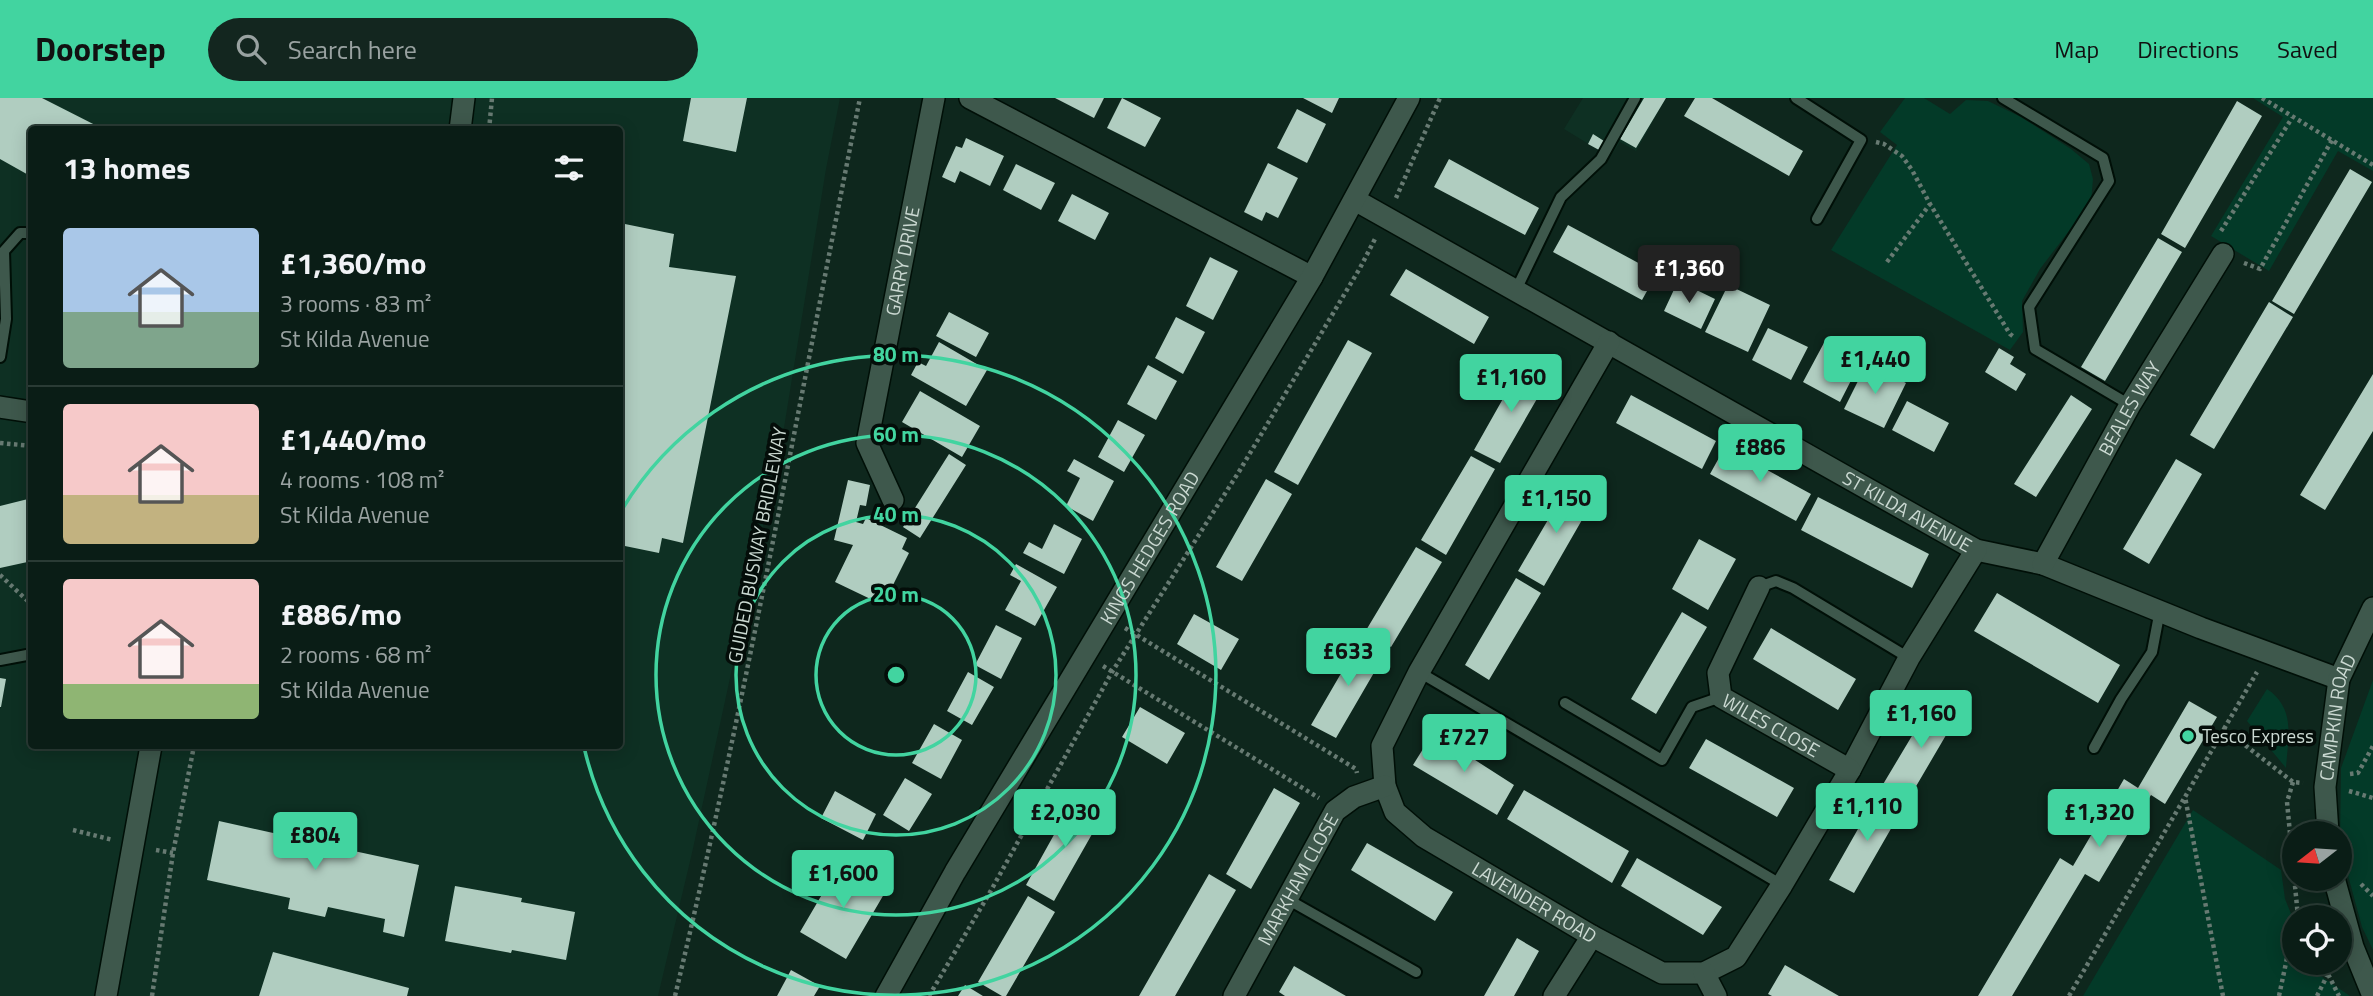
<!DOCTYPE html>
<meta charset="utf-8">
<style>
:root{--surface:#0a1d16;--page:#13261f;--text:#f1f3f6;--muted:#99a2a1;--line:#2a3b35;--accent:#42d4a0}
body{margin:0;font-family:"Titillium Web",sans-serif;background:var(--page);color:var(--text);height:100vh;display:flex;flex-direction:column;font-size:26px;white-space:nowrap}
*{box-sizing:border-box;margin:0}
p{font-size:23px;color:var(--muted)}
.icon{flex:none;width:38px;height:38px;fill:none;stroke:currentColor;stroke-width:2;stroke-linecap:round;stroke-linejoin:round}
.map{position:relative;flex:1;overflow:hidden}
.panel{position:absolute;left:28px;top:28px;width:595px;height:623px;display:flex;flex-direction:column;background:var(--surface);border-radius:7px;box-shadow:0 4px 18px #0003,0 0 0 2px var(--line)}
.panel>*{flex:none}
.needle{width:46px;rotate:253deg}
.fabs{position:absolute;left:2282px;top:723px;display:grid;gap:14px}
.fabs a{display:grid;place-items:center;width:70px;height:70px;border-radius:50%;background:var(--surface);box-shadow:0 4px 18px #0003,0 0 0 2px var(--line);font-size:35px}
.price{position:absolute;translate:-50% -60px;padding:0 16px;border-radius:7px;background:var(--accent);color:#111;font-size:23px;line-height:46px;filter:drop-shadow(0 2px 4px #0008)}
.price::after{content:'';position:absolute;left:50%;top:42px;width:21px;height:16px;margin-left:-10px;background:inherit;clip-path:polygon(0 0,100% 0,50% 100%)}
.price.active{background:#222;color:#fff}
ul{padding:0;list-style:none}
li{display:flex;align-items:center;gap:21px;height:175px;padding:0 35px}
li+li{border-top:2px solid var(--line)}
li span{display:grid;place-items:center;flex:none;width:196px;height:140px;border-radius:7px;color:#555}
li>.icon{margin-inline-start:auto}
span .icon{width:84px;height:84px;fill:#fffc;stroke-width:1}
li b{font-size:30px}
h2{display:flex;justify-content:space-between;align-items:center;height:84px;padding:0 35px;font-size:30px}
header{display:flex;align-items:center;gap:42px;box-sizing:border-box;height:98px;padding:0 35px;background:var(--accent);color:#111}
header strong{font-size:33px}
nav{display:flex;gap:38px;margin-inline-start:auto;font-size:24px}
.search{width:490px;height:63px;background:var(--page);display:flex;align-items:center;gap:18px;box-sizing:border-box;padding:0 24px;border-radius:38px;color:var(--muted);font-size:26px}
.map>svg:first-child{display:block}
.built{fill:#0e3023;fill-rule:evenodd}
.green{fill:#033a28}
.building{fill:#b0cdc0}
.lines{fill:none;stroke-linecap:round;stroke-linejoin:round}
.lane-casing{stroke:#000f07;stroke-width:14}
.street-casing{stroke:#000f07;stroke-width:24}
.secondary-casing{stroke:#000f07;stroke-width:24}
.path{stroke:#677a72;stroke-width:4.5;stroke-dasharray:3.5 3.5;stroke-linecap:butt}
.lane{stroke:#3e584c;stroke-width:10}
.street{stroke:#3e584c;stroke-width:21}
.secondary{stroke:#3e584c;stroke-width:21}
.ring{fill:none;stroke:#42d4a0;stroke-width:3.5}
.poi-dot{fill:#42d4a0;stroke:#040d09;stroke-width:2.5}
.labels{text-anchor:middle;stroke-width:7;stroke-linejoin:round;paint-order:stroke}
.street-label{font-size:19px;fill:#cbd9d2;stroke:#040d09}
.poi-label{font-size:19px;fill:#cbd9d2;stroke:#040d09;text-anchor:start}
.centre{fill:#42d4a0;stroke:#040d09;stroke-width:3.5}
.ring-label{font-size:21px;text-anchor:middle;font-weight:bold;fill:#42d4a0;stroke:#040d09;stroke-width:7;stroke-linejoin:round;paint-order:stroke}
</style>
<header>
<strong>Doorstep</strong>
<div class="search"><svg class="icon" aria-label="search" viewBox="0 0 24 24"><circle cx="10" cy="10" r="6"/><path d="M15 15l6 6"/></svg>Search here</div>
<nav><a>Map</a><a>Directions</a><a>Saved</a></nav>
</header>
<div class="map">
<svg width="2373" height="898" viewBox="0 0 2373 898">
<rect width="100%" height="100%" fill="#0e271d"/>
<!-- built -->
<path class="built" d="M0 0H840L826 71 783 336 692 755 658 898H0ZM32 32H620V648H32Z
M1583 0H1666L1636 53 1620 44 1610 59 1564 31Z"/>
<!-- green -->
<path class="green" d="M1905 0H1924L1950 16 1966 2 1988 3 2021 19 2071 51 2089 66 2093 81 2091 104 2040 171 2022 203 2023 234 2010 252 1831 152 1897 47 1880 34Z
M2253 0H2373V73L2338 53 2269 173 2211 138 2283 19Z
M2373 582V852L2362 829 2340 748 2341 670Z
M2267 591C2296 610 2288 640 2286 670L2247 623Z
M2193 712 2281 772 2285 801 2294 823V864L2311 865 2315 874 2350 898H2083Z"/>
<!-- building -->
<path class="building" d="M0 0H42L105 32H32V79L0 61Z
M691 0H747L736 54 683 43Z
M1055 0H1104L1094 20Z
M1122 0 1161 20 1145 49 1107 30Z
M1303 0H1339L1332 15Z
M1644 0H1666L1636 50 1620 41Z
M1695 0H1712L1803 53 1789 78 1684 18Z
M2237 3 2262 18 2185 150 2161 136Z
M1297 11 1326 26 1307 65 1277 50Z
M1593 36 1604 43 1599 52 1588 46Z
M966 40 1004 58 990 88 960 73 955 85 942 79 956 48 962 50Z
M1449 61 1539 110 1525 137 1434 89Z
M1268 65 1298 80 1278 120 1266 114 1262 123 1244 114Z
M1016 66 1055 85 1041 112 1003 92Z
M2350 71 2372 84 2294 216 2272 203Z
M1072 96 1109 115 1095 142 1058 123Z
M620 125 674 136 669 169 736 178 683 445 662 440 659 455 620 447Z
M1568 127 1657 175 1642 202 1553 154Z
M2158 140 2182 154 2105 283 2081 269Z
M1210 159 1238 173 1213 222 1186 208Z
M1406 171 1489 219 1474 246 1390 197Z
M1678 183 1715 201 1701 231 1664 213Z
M1728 187 1770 207 1748 254 1705 234Z
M2269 204 2293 219 2214 351 2190 337Z
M949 214 989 235 976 259 936 238Z
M1176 219 1205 234 1183 276 1155 260Z
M1768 230 1808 249 1791 282 1752 262Z
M1348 242 1372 255 1298 387 1274 374Z
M1825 243 1861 263 1840 304 1803 284Z
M939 244 987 272 966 308 911 277 918 264 926 268Z
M1999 250 2014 259 2010 266 2026 276 2016 293 1985 274Z
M1867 265 1906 285 1884 330 1844 311Z
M1148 267 1177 283 1156 322 1127 306Z
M1522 267 1549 280 1500 365 1474 352Z
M2373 276V333L2325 412 2300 397Z
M920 293 980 328 962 359 902 324Z
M1631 297 1716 343 1702 371 1616 325Z
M2071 297 2092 311 2036 399 2014 386Z
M1907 303 1949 325 1934 354 1892 332Z
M1118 322 1145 337 1124 374 1098 359Z
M1725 349 1811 396 1796 423 1710 376Z
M949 356 966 367 920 440 903 429Z
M1471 358 1495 371 1446 457 1421 442Z
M1074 361 1114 383 1093 423 1066 408 1080 380 1067 373Z
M2176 361 2202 376 2149 466 2123 451Z
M1266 381 1292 396 1242 483 1216 469Z
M848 382 870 387 866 408 860 407 856 424 863 426 866 420 907 440 902 451 909 455 883 507 835 484 853 447 834 442Z
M1569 386 1594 401 1544 488 1518 473Z
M1818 399 1929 456 1912 490 1801 432Z
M32 400V463L0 470V408Z
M1054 426 1082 441 1064 476 1023 455 1029 444 1042 451Z
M1699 441 1736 461 1708 512 1672 491Z
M1416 449 1442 464 1391 549 1365 534Z
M1016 466 1057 489 1035 528 1005 512 1021 483 1010 477Z
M1516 480 1541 495 1489 582 1465 567Z
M1997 495 2120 567 2098 605 1974 533Z
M1682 514 1707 529 1656 616 1631 601Z
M1194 516 1239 541 1221 572 1177 546Z
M996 527 1022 540 1001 581 975 567Z
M1771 530 1856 581 1838 612 1753 561Z
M1361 541 1386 554 1336 640 1311 627Z
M968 574 994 589 972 627 947 613Z
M0 580 6 581 1 609H0Z
M1934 601 1959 615 1908 702 1882 688Z
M2189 603 2217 619 2165 706 2151 697 2099 784 2085 776 2012 898H1978L2060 760 2073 768 2124 681 2138 690Z
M1140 609 1185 635 1167 666 1122 639Z
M934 626 962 642 941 681 912 665Z
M1433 635 1514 687 1497 717 1413 667Z
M1706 641 1794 690 1777 719 1689 670Z
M905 680 932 696 909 733 883 717Z
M1274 690 1300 705 1251 791 1226 776Z
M1524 692 1629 753 1612 785 1507 721Z
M835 693 876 716 863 742 821 720Z
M1879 694 1904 708 1854 795 1829 782Z
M1075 699 1104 715 1054 803 1026 787Z
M310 719 345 727 340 750 419 767 404 839 383 834 385 821 328 809 325 819 288 811 290 800 207 782 219 723 305 742Z
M1367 745 1453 794 1435 823 1351 772Z
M1637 760 1722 809 1703 837 1621 788Z
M841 764 887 791 846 861 800 834Z
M1209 776 1236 792 1175 898H1139Z
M455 788 522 800 521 804 575 814 566 862 512 852 511 855 445 843Z
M1028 798 1055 814 1006 898H1002L978 884Z
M1517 840 1539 853 1514 898H1484Z
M273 854 409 890 407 898H259Z
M1785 867 1839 898H1772L1768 896Z
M1294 868 1346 898H1285L1279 894Z
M791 872 820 888 814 898H777Z
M965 887 983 898H958Z"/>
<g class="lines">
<!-- lane casing -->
<g class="lane-casing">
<path id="lane" d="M1796 0 1861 42 1817 121
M2003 0 2103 60 2109 83 2029 209 2035 251 2130 307
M1516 192 1561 99 1601 61 1635 0
M0 259 6 221 4 153 20 135H32
M1759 489 1776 483 1793 490 1909 560
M0 562 32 556
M1419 574 1782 787
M1565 605 1662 662 1692 609 1721 599
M2094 650 2121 601 2152 554 2160 512
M1287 801 1416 874"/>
</g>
<!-- street casing -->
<g class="street-casing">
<g id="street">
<path d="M970 0 1312 179"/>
<path d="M460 32 464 0"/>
<path id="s1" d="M1355 102 1976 452 2043 466 2201 530 2339 581"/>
<path id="s2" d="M1609 244 1419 574 1382 648 1385 688 1395 714 1424 739 1592 838 1662 875H1704L1736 859 1782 787 1850 672 1909 560 1976 452"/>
<path d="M0 309 32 314"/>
<path id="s3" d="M893 402 867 345 934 0"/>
<path id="s4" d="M2043 466 2130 307 2223 156"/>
<path id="s5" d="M1759 489 1718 575 1721 599 1850 672"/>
<path id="s6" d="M2328 735 2325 689 2339 581 2373 510"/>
<path d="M2334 780 2353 849 2373 898"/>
<path d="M1704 875 1716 898"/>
<path d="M106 898 151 648"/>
<path id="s7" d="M1234 898 1335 713 1354 699 1385 688"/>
<path d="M1554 898 1592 838"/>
</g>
</g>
<!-- secondary casing -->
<g class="secondary-casing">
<g id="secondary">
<path id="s8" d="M886 898 955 774 1312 179 1409 0"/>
</g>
</g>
<!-- path -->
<path class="path" d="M2262 0 2373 67
M489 32 492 0
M1876 44 1884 46 1902 58 1912 72 1930 106 2010 236 2014 239
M1396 100 1440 0
M2221 133 2292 20
M1887 164 1930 106
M2244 165 2260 171 2332 42
M0 345 32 348
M0 477 32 507
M1125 530 1356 671 1357 675
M1103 568 1319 700
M2224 631 2257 574
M2350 676 2358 675 2373 648
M2293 684 2287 704 2298 819
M2349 693 2373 700
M73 732 113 742
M2349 745 2350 764
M156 752 173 755
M2361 786 2373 798
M2322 864 2339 898
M152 898 173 755 194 648
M675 898C746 601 800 300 860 0
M929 898 989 796 1112 574 1240 372 1360 170 1376 139
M2069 898 2185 699
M2223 898 2185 699 2224 631 2293 684 2303 685
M2279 898 2294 827
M2317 898 2328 876 2337 866"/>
<!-- lane -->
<use href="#lane" class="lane"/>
<!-- street -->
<use href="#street" class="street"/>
<!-- secondary -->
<use href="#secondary" class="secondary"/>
</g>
<!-- distance rings -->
<g class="ring">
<circle cx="896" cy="577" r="80"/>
<circle cx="896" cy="577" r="160"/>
<circle cx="896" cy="577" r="240"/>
<path d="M620 415A320 320 0 1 1 584 649"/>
</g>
<!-- markers -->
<circle class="poi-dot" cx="2188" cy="638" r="7"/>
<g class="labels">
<!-- street labels -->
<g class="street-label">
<text dy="7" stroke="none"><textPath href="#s3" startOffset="248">GARRY DRIVE</textPath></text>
<text dy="7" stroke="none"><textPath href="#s4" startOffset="178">BEALES WAY</textPath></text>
<text dy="7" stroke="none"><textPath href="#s1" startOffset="634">ST KILDA AVENUE</textPath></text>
<text transform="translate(757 447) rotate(-79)" y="7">GUIDED BUSWAY BRIDLEWAY</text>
<text dy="7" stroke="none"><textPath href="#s8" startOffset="520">KINGS HEDGES ROAD</textPath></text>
<text dy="7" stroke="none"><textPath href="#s6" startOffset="117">CAMPKIN ROAD</textPath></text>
<text dy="7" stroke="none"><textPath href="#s5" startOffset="177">WILES CLOSE</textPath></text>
<text dy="7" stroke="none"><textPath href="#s7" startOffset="133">MARKHAM CLOSE</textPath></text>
<text dy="7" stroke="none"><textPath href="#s2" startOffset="698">LAVENDER ROAD</textPath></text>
</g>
<!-- poi labels -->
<g class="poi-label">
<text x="2202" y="645">Tesco Express</text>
</g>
</g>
<circle cx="896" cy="577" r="10" class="centre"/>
<g class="ring-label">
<text x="896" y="264">80 m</text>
<text x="896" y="344">60 m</text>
<text x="896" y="424">40 m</text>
<text x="896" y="504">20 m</text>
</g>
</svg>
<div class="fabs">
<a><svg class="needle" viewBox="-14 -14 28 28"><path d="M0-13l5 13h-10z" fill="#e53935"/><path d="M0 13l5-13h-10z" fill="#99a2a1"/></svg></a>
<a><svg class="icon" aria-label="locate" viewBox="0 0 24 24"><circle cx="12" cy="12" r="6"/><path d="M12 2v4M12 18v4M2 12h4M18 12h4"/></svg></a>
</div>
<b class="price active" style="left:1689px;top:207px">£1,360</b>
<b class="price" style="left:1875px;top:298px">£1,440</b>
<b class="price" style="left:1511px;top:316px">£1,160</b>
<b class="price" style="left:1760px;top:386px">£886</b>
<b class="price" style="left:1556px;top:437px">£1,150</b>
<b class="price" style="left:1348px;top:590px">£633</b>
<b class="price" style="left:1921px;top:652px">£1,160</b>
<b class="price" style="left:1464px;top:676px">£727</b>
<b class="price" style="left:1867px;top:745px">£1,110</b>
<b class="price" style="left:1065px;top:751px">£2,030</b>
<b class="price" style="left:2099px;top:751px">£1,320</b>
<b class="price" style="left:315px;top:774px">£804</b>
<b class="price" style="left:843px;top:812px">£1,600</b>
<section class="panel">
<h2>13 homes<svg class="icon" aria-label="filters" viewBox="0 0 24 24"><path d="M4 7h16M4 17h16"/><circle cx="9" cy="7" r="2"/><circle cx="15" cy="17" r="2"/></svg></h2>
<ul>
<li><span style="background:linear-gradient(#a9c7e8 60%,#7fa58c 0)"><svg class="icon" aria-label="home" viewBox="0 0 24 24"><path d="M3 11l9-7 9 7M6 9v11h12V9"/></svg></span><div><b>£1,360/mo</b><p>3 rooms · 83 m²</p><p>St Kilda Avenue</p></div></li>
<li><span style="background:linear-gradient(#f6c9c9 65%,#c2b280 0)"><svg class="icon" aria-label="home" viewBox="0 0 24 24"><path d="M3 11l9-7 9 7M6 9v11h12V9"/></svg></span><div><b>£1,440/mo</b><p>4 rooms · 108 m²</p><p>St Kilda Avenue</p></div></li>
<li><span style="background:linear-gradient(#f6c9c9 75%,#8fb573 0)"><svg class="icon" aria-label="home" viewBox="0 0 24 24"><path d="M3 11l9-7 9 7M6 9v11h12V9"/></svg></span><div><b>£886/mo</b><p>2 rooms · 68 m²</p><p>St Kilda Avenue</p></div></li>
</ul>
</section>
</div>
